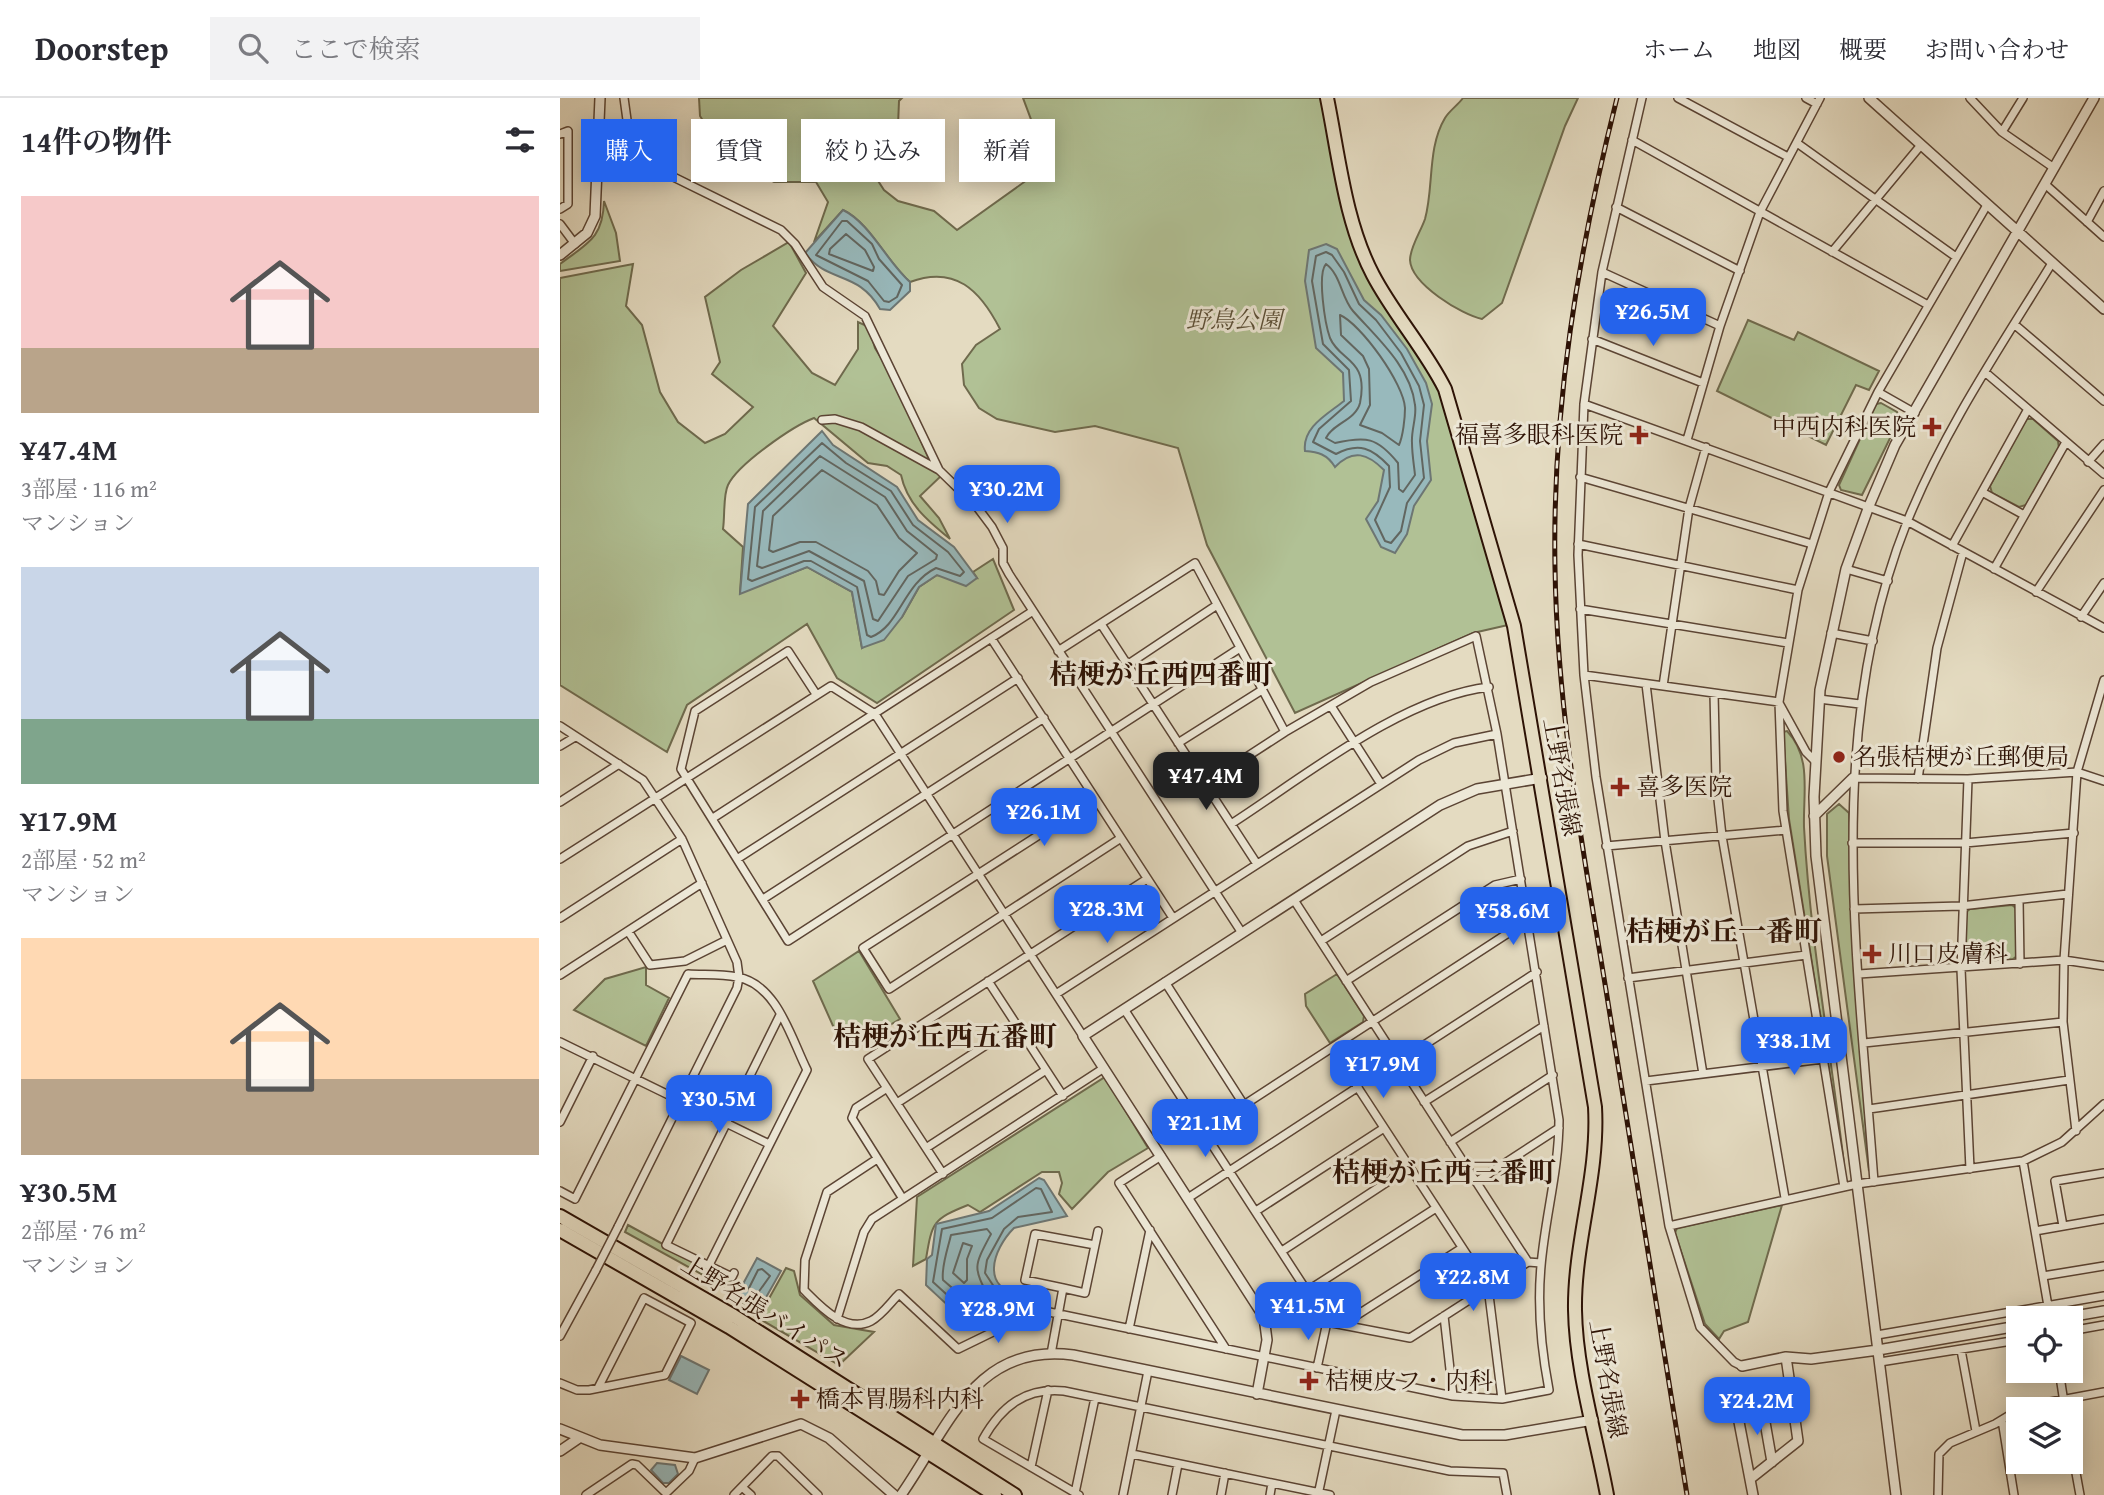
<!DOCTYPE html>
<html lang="ja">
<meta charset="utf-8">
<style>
:root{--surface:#fff;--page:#f2f2f3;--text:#2b2b33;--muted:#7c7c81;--line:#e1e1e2;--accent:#2563eb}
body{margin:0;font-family:"Gentium Book Plus","Noto Serif JP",serif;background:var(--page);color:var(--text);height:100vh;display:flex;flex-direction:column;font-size:26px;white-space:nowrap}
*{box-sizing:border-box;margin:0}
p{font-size:23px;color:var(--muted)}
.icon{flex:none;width:38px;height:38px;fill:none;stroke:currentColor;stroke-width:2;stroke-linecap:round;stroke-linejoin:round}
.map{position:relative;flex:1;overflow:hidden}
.drawer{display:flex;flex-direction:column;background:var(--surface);width:560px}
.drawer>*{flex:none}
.guide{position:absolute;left:21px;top:21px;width:665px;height:63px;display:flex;gap:14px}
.buttons{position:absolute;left:1446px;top:1208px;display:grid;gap:14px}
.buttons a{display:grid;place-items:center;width:77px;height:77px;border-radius:0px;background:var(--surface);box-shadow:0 4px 18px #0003;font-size:35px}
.price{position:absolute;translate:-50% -60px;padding:0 16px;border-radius:14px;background:var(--accent);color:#fff;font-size:23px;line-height:46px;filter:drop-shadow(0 2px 4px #0008)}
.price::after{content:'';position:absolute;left:50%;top:42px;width:21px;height:16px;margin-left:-10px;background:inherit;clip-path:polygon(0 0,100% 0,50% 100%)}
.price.on{background:#222;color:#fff}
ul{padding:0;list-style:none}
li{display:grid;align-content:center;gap:14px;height:371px;padding:0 21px}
li span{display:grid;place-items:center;height:217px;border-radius:0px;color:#555}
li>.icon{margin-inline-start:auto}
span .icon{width:126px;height:126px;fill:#fffc;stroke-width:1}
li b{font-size:30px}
h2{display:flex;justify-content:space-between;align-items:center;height:84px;padding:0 21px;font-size:30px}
.tag{padding:0 24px;border-radius:0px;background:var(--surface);box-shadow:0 4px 18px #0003;font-size:24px;line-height:63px}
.tag.on{background:var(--accent);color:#fff}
header{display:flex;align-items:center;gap:42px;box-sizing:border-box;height:98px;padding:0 35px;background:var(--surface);border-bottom:2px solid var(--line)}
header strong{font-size:33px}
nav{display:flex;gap:38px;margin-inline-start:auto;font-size:24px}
.search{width:490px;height:63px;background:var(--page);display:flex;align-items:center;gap:18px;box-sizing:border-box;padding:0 24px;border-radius:0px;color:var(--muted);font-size:26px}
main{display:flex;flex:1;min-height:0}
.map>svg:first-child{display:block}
.green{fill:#b1c195;stroke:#6f6a4d;stroke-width:2}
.water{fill:#98b9bc;stroke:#6d7673;stroke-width:2}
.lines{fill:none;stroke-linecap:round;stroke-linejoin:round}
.shore{stroke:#626660;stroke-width:2}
.minor-casing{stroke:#5b4434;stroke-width:10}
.tertiary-casing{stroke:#5b4434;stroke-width:12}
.primary-casing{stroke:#2d1205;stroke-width:16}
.trunk-casing{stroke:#2d1205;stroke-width:16}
.minor{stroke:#ede8d7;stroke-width:7}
.tertiary{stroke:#ede8d7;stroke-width:9}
.primary{stroke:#e4dbc1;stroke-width:12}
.trunk{stroke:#e4dbc1;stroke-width:12}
.rail-casing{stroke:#2d1205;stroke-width:5}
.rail{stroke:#ede8d7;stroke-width:2.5;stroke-dasharray:8;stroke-linecap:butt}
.minor-bridge-casing{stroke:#5b4434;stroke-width:10;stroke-linecap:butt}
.minor-bridge{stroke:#ede8d7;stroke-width:7}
.poi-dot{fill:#8f2418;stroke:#ede8d7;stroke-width:2.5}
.labels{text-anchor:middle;stroke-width:6;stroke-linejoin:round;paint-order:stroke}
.park-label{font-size:24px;font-style:italic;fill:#5b4f37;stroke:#ede8d7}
.poi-label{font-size:24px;fill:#2d1205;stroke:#ede8d7;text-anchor:start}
.street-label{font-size:24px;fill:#2d1205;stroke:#ede8d7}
.quarter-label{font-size:28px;font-weight:bold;fill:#2d1205;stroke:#ede8d7}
</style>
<header>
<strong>Doorstep</strong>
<div class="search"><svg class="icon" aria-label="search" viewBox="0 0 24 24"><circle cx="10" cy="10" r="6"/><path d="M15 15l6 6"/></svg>ここで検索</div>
<nav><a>ホーム</a><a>地図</a><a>概要</a><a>お問い合わせ</a></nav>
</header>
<main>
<section class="drawer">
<h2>14件の物件<svg class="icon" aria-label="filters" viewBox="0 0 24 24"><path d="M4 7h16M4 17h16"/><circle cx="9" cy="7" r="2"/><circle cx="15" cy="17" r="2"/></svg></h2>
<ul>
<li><span style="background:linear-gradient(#f6c9c9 70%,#b9a48a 0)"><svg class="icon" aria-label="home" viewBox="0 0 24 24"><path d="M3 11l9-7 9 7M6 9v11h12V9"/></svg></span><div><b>¥47.4M</b><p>3部屋 · 116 m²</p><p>マンション</p></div></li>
<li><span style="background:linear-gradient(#c9d6e8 70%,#7fa58c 0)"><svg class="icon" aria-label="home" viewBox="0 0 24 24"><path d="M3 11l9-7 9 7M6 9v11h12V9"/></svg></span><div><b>¥17.9M</b><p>2部屋 · 52 m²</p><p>マンション</p></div></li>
<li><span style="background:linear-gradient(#ffd9b3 65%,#b9a48a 0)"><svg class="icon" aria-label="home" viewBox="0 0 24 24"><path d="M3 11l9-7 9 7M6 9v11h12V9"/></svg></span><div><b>¥30.5M</b><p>2部屋 · 76 m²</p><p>マンション</p></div></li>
</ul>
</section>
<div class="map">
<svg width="1544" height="1397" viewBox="0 0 1544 1397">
<rect width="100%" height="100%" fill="#e4dbc1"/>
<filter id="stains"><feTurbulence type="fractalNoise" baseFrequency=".00286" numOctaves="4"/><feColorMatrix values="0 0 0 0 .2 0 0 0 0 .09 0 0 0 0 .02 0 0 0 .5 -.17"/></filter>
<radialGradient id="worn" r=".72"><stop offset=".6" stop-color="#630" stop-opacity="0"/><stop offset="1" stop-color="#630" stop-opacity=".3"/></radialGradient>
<!-- green -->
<path class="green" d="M139 0H342L339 3 338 28 314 59 313 75 324 92 338 103 374 113 397 132 488 67 463 0H762L791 136 885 304 948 527 913 535 735 615 647 447 618 350 535 328 495 334 437 321 419 310 404 287 402 266 416 247 440 231C420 192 395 167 350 184 327 164 310 125 283 112L254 144 268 104 256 84H214L187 69 153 38 140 18Z
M903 0H1018L1005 28 942 205 922 221C902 217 851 186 850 162 850 149 861 133 865 121 874 89 867 50 885 20 889 13 898 7 903 0Z
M44 103 56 135 60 163 0 173V166C28 145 43 140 44 103Z
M229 144 246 175 213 228 252 275 275 287 298 251V224L309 229 315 250 333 279 371 366 381 378 360 398 379 420 390 441C368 423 347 406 341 377L327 368 308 365 254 320C233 328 178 366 168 387 163 397 165 418 163 431L183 449 180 495 247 469 292 494 302 550 342 519 359 489 377 477 417 480 413 474 433 461 454 512 317 605 277 580 247 526 127 607 107 654 0 587V180L73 166 66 208 82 227 100 294 118 324 145 345 165 336 193 309 152 276 160 264 145 199 181 172Z
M1188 222 1234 242 1238 234 1319 273 1309 292 1296 287 1266 347 1157 293Z
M1321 305 1337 314 1340 320 1302 397 1281 392 1279 387 1316 306Z
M1466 321H1473L1498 343 1499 350 1466 407 1459 409 1432 395 1430 388Z
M1227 633C1252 659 1243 695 1244 729 1250 842 1271 954 1284 1066L1229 721 1223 634Z
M1279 706 1289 715 1292 831 1309 1073 1267 758V716Z
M1452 807 1457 811V858L1453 861 1411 866 1405 861 1406 814 1410 811Z
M299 853 340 921 308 940 282 948 253 883Z
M86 869V887L109 900 86 948 14 912 45 881Z
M777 876 804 918 803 924 770 945 746 908 745 896Z
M545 979 588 1050 548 1074 512 1111 499 1096 502 1085 499 1074H482L420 1114 408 1107C373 1121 372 1124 366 1161L353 1168 357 1099Z
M1222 1107 1188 1224 1164 1233 1159 1241 1145 1226 1115 1135 1117 1130Z
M68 1127 176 1186 172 1193 65 1134Z
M226 1170 234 1173 240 1197 274 1227 314 1234 279 1267 174 1206 176 1202 202 1213Z"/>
<!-- water -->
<path class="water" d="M283 112C310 125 327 164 350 184V193L330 212 320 211C298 172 268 186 245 155Z
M766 146 777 151 804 202 821 217 847 251 866 285 872 306 867 343 871 382 854 408 847 436 835 455 821 449 806 421 818 403 824 372C808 356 793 350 775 369 767 356 758 354 745 353 742 329 768 316 784 303L783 275 756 250 745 183 749 152Z
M262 333 273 347 337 389 358 422 394 449 417 480 406 488 377 477 359 489 342 519 324 542 302 550 292 494 247 469 180 496 188 406Z
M479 1080 484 1082 507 1118 454 1130C432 1152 420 1192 462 1196L463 1200C410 1235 409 1227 366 1187L367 1161 372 1157 376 1126 429 1113Z
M197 1160 221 1173 200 1210 177 1197Z
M121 1258 149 1272 137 1296 109 1282Z
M97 1365 115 1367 118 1376 109 1385H103L91 1372Z"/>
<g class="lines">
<!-- shore -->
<path class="shore" d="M282 123H287L312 146 319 161 342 187 337 199 329 204 324 203 308 183 256 157Z
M286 136 305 152 314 169 313 173 269 156 270 151Z
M766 154 772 157 784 174 799 206 816 222 841 255 859 288 864 307 860 343 864 380 847 405 841 433 831 445 825 443 815 422 830 389 829 368C812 350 799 344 776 356L753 344 759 331 791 303 789 272 763 246 752 183 756 158Z
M766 166C781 177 781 199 793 213 816 239 851 269 855 307 857 319 851 332 852 345 852 356 854 367 855 377L843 394 839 391 838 365C817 339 806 338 775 345L766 340C772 326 796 322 800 305 809 260 780 264 770 240 765 226 757 176 766 166Z
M780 217C801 226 844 286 845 310 845 320 843 338 839 347L822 335 800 327 810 307 809 271 803 258 781 237Z
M262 345 286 365 331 393 353 427 388 454 404 474 400 478 376 470C343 486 340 528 311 539L307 537 297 489 251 463H244L192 483 188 481 195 409Z
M260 358 325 399 347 433 377 457 376 461 348 478 318 523 313 521 304 483 249 453 202 470 197 468 203 413Z
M262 372 317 407 339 440 357 455 339 473 324 497 319 496 316 483 308 473 256 444H240L213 454 209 452 213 418Z
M476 1090 481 1091 492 1114 458 1119 444 1131 427 1162 425 1175 444 1204 429 1214 407 1215 373 1184 382 1131 432 1120Z
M427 1131 431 1136C413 1170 413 1168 430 1202L413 1208 383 1182C381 1169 388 1150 391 1137Z
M403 1145 412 1148 407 1161V1182L404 1185 393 1175Z
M202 1171 210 1178 195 1199 188 1192 198 1172Z"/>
<!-- minor casing -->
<g class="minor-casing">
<path id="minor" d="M64 0 68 29 81 63 221 132 235 146 263 189 305 218 379 372 417 409 432 429 443 450V465L449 476 682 835
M1082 0 1042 174 1024 306 1018 457 1024 577 1036 679 1109 1128 1140 1229 1174 1264 1182 1268
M1118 0 1228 59
M1246 0 1257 6
M1410 0 1442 34 1494 70
M1442 34 1463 0
M0 36 8 33V106L0 111
M1072 42 1368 207
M1237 45 1396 159
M1486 87 1544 139
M1056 109 1180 173
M1527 124 1544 93
M0 126 15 146
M1272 154 1361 47
M1042 174 1160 228
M1454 226 1544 303
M1032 241 1143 285
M1426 275 1544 376
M1318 294 1355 315
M1024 306 1347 423 1544 530
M262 322 275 321 301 329 379 372
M1127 342 1160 228 1200 114 1260 0
M1528 364 1544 346
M1020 379 1252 446
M1422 394 1464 417
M1018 446 1238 492
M1392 448 1468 311
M1286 471 1328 483
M1434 471 1506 344
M1476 494 1544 392
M1020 511 1228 545
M1521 519 1544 485
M541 526 697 766
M1271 535 1313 543
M431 540 613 820
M498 553 635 465 725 634
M567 567 657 507
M1024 577 1219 604
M1086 586 1105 743 1143 976
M1103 588 1129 410 1146 349
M1154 595 1156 683 1162 738 1225 1100
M256 596 228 553 135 613 121 671 228 843 680 550
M1259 601 1300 606
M1219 605 1246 654 1255 663
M771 608 821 686
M0 628 83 682 122 741 177 864 179 879 177 890 58 1129
M618 645 702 592
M0 648 15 639
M1293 680 1408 681 1517 674 1544 683
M1358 681 1377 550 1403 454
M1408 681 1401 871 1410 1071
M535 701 303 850 329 891 561 740
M0 704 59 666
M153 720 473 513
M671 726C744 679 842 599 929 589
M1292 745H1405L1514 735
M1046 748 1226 732
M0 761 271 588 315 616 523 938
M177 761 458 580
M203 801 484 620
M734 802 968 1164
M1459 802 1460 866
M1294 811 1401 808 1508 796
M0 820 122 741
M68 833 90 867 125 863 167 842
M761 843 908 748 953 733
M1299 876 1504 862 1544 868
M0 877 142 785
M1068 880 1246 857
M428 883 503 998
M786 883 935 787 961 781
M605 884 684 1007
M496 896 859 662 894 645 937 636
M564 911 767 1224 757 1270
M0 944 209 1046
M1304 945 1503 924
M772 950 928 1189 942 1301
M838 964 977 874
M1086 983 1263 961
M327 990 296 1010 292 1020 343 1101
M864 1004 984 928
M337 1005 457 927
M1309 1011 1509 982
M0 1024 33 958
M644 1033 959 828 969 825
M1516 1033 1503 924 1504 862 1517 674 1544 582
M890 1044 993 977
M366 1050 486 972
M601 1058 559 1085 666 1251
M317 1061 267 1094 245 1162 244 1192C260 1208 285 1236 311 1223 321 1218 331 1204 339 1196L398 1251 437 1232 470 1210 893 1298 942 1301 989 1292C981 1250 977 1211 981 1168 985 1119 999 1072 999 1022L937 636 916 538 811 584 725 634 645 686
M1463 1063 1488 1208
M383 1076 308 961 587 781
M916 1084 999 1030
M1314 1084C1298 863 1263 635 1347 424 1384 332 1441 248 1492 165
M1284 1089 1223 713 1219 604 1238 492 1269 394 1318 294 1427 107
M0 1093 15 1101 128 876C144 877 161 876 177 879 217 886 231 940 247 972L149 1167
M628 1100 798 989
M696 1113 824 1030
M1109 1128 1297 1086 1463 1063 1502 1044 1544 1006
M1503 1128 1495 1083 1544 1075
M1475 1133 1544 1121
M722 1153 850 1069
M174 1175 172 1179 106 1147 220 917
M1483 1178 1544 1168
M503 1190 525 1195 538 1133
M747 1193 876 1110
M884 1218 893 1298
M277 1221 304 1134 312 1121 544 970
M767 1224 850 1240 968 1164 981 1165
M783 1226 902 1150
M569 1231 590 1132
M1510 1233 1544 1227
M1317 1237 1544 1198
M0 1238 36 1172
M1401 1252 1416 1333
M491 1256 503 1190 465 1182 475 1136 535 1147
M1320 1264 1458 1242
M1499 1272 1505 1311
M0 1285 17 1292H29L105 1277 131 1225 84 1200 38 1290
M1442 1322 1454 1397
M1510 1342 1520 1397
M572 1356 770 1397
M471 1369 488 1292
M182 1389 191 1397
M515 1395 535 1300
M26 1397 72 1366 77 1367 106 1395 129 1373 135 1360
M174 1397 212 1358H218L258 1397
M519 1397 423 1341C441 1309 465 1289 504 1293L890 1373 943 1375 947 1397
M563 1397 588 1273
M612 1397 618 1366
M661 1397 665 1375
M710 1397 712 1385
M758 1397 776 1312
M1378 1397 1379 1356 1390 1345 1435 1326 1463 1309 1544 1294"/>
</g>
<!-- tertiary casing -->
<g class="tertiary-casing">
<path id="tertiary" d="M1309 0 1544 211
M0 157 27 135 35 118 40 0
M1254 718 1293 680
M1503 1220 1544 1213
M1182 1268 1226 1259 1251 1261 1318 1252 1458 1228
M697 1296 707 1242 704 1219 523 938 880 707 917 691 982 680
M0 1331 40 1347 135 1360 241 1326 269 1340 334 1397
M0 1353 19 1340
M1212 1364 1203 1313 1214 1306 1217 1294
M1190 1381 1238 1343 1226 1259
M341 1397C388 1330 415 1244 513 1257L902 1337H945L1033 1322
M1193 1397 1175 1303 1230 1291
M1336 1397 1256 758 1254 699 1260 592 1286 471 1309 408 1335 347 1534 0"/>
</g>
<!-- primary casing -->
<g class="primary-casing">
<path id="primary" d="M767 0C779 59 785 124 813 177 834 217 865 251 885 291L954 528 1035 1009C1039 1078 1014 1144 1015 1212 1016 1273 1036 1337 1047 1397"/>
</g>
<!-- trunk casing -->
<g class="trunk-casing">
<path id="trunk" d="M0 1118 174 1218 455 1397
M0 1132 169 1229 435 1397"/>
</g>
<!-- minor -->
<use href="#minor" class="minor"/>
<!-- tertiary -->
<use href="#tertiary" class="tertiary"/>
<!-- primary -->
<use href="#primary" class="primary"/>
<!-- trunk -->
<use href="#trunk" class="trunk"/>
<!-- rail casing -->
<g class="rail-casing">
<path id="rail" d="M1057 0C1018 155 992 309 995 470 997 612 1023 752 1046 892 1073 1061 1100 1229 1127 1397"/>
</g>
<!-- rail -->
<use href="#rail" class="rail"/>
<!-- minor-bridge casing -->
<g class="minor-bridge-casing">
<path id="minor-bridge" d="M36 1172 58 1129"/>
</g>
<!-- minor-bridge -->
<use href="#minor-bridge" class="minor-bridge"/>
</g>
<!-- markers -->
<g class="poi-dot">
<path d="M1368.5 318.5h7v7h7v7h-7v7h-7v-7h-7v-7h7z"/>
<path d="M1075.5 326.5h7v7h7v7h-7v7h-7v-7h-7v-7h7z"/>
<circle cx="1279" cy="659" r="7"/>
<path d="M1056.5 678.5h7v7h7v7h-7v7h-7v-7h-7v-7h7z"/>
<path d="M1308.5 845.5h7v7h7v7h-7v7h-7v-7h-7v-7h7z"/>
<path d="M745.5 1272.5h7v7h7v7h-7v7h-7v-7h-7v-7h7z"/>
<path d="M236.5 1290.5h7v7h7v7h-7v7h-7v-7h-7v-7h7z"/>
</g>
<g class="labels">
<!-- park labels -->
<g class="park-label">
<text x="674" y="230">野鳥公園</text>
</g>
<!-- poi labels -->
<g class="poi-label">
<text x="1356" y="337" text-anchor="end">中西内科医院</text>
<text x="1063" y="345" text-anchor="end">福喜多眼科医院</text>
<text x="1293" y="667">名張桔梗が丘郵便局</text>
<text x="1076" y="697">喜多医院</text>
<text x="1328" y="864">川口皮膚科</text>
<text x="765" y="1291">桔梗皮フ・内科</text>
<text x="256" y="1309">橋本胃腸科内科</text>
</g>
<!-- street labels -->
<g class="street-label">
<text transform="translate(1002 679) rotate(80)" y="8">上野名張線</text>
<text transform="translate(205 1214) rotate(32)" y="8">上野名張バイパス</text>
<text transform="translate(1048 1281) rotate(80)" y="8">上野名張線</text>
</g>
<!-- quarter labels -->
<g class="quarter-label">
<text x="601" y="586">桔梗が丘西四番町</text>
<text x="1164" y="843">桔梗が丘一番町</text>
<text x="385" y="948">桔梗が丘西五番町</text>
<text x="884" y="1084">桔梗が丘西三番町</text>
</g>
</g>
<rect width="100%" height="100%" filter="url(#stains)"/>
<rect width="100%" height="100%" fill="url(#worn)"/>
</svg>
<div class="buttons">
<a><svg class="icon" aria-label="locate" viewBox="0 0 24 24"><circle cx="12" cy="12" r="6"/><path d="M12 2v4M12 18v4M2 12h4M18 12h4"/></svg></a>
<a><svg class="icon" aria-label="layers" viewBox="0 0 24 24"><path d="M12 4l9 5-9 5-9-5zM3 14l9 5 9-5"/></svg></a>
</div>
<b class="price" style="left:1093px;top:250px">¥26.5M</b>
<b class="price" style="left:447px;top:427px">¥30.2M</b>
<b class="price on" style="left:646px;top:714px">¥47.4M</b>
<b class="price" style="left:484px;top:750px">¥26.1M</b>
<b class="price" style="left:547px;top:847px">¥28.3M</b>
<b class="price" style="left:953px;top:849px">¥58.6M</b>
<b class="price" style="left:1234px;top:979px">¥38.1M</b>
<b class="price" style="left:823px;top:1002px">¥17.9M</b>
<b class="price" style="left:159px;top:1037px">¥30.5M</b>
<b class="price" style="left:645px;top:1061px">¥21.1M</b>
<b class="price" style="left:913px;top:1215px">¥22.8M</b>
<b class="price" style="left:748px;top:1244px">¥41.5M</b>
<b class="price" style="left:438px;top:1247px">¥28.9M</b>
<b class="price" style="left:1197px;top:1339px">¥24.2M</b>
<div class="guide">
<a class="tag on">購入</a>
<a class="tag">賃貸</a>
<a class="tag">絞り込み</a>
<a class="tag">新着</a>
</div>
</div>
</main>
